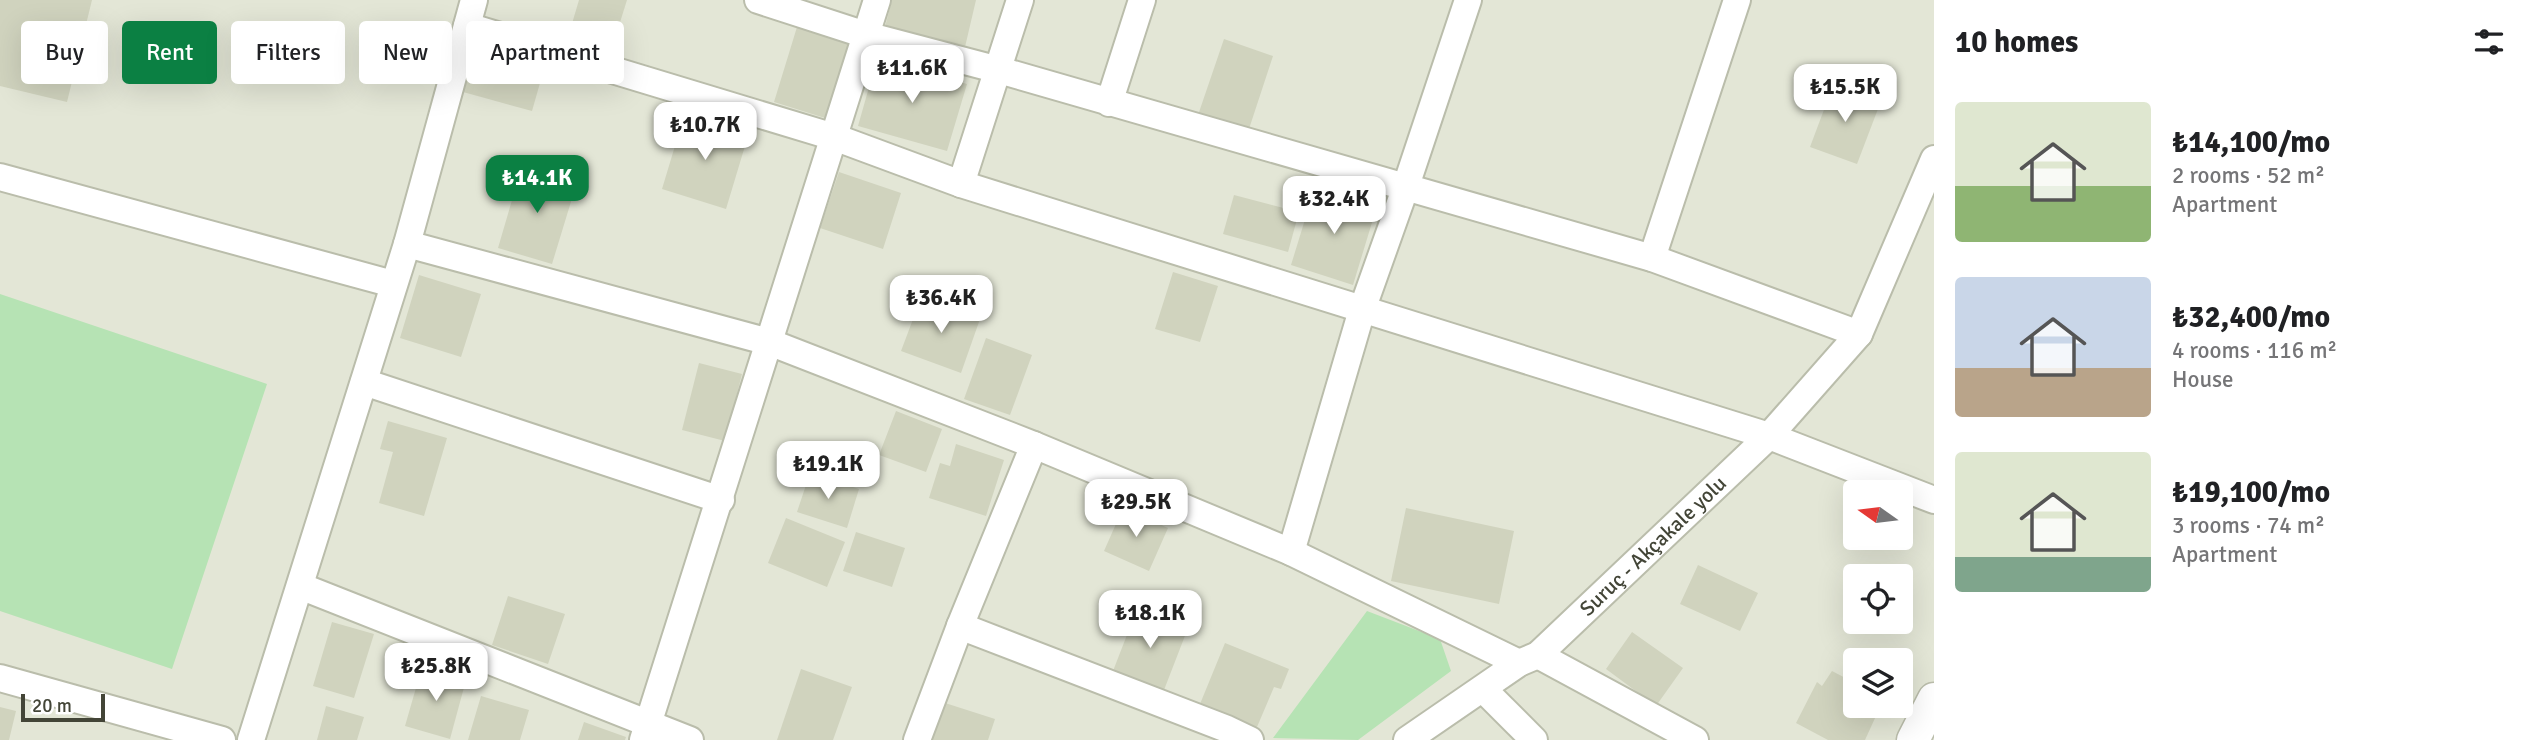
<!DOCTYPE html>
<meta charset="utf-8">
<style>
:root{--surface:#fff;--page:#f6f6f6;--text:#202124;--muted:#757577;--accent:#0b8043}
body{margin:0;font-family:Signika,sans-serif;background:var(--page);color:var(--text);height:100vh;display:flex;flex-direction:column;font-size:26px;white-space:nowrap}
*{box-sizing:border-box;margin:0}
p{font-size:23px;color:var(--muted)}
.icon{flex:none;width:38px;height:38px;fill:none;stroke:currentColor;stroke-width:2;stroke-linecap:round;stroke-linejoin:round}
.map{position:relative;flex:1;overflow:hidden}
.side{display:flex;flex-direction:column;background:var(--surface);width:595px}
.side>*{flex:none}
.banner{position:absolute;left:21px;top:21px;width:665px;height:63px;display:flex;gap:14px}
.needle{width:46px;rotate:284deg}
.tools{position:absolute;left:1843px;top:480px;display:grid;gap:14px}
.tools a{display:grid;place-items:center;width:70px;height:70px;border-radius:7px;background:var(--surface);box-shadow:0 7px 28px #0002;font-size:35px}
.scale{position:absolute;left:21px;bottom:18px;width:84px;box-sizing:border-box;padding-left:7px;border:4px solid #434537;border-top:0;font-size:19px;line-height:24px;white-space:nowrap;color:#434537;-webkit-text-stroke:5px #fff;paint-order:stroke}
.price{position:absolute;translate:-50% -60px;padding:0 16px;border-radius:14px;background:#fff;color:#222;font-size:23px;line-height:46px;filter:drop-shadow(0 2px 4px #0008)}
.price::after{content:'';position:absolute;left:50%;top:42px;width:21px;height:16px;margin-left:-10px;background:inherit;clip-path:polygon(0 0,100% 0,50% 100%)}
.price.on{background:var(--accent);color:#fff}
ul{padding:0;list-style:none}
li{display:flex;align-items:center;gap:21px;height:175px;padding:0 21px}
li span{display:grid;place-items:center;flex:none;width:196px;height:140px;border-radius:7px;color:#555}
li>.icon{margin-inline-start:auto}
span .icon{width:84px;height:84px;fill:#fffc;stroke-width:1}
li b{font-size:30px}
h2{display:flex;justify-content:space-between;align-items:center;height:84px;padding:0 21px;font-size:30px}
.chip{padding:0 24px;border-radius:7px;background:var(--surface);box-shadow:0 7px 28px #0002;font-size:24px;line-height:63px}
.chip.on{background:var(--accent);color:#fff}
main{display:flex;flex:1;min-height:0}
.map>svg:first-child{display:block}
.residential{fill:#e3e6d6;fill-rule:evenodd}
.green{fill:#b6e3b4}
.building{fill:#d0d3be}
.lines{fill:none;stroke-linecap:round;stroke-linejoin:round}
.minor-casing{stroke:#babdab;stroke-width:30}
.tertiary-casing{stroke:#babdab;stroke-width:35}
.minor{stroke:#fff;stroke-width:26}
.tertiary{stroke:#fff;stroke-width:32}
.labels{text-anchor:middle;stroke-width:5;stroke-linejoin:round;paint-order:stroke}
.street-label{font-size:21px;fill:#434537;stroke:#fff}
</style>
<main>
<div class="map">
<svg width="1934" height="740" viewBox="0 0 1934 740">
<rect width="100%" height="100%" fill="#f0f2e8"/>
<!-- residential -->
<path class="residential" d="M0 0H1934V740H0ZM1855 492H1900V537H1855ZM1855 576H1900V621H1855ZM1855 660H1900V705H1855Z"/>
<!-- green -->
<path class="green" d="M0 294 267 384 172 669 0 611Z
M1367 611 1440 639 1451 671 1358 740 1273 738Z"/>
<!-- building -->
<path class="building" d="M0 0H92L67 102 0 86Z
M579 0H627L611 51 568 37Z
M892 0H976L965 47 885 27Z
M797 27 849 43 825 118 774 102Z
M1224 39 1273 56 1247 135 1197 118Z
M475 49 544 69 532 111 463 92Z
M877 59 967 84 947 151 858 126Z
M1834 83 1881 101 1857 164 1810 147Z
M684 116 748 136 726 209 662 189Z
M522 166 577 182 552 264 498 248Z
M839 172 901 193 883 249 820 228Z
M1315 187 1377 206 1353 285 1291 265Z
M1234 195 1299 212 1288 252 1223 234Z
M1173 272 1218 286 1200 342 1155 329Z
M419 275 481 294 461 357 400 338Z
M921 298 980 319 961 373 901 351Z
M986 338 1032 355 1010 415 964 399Z
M699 363 742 374 725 441 682 430Z
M896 411 942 429 926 472 879 455Z
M388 421 447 438 424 516 379 503 393 452 380 449Z
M956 444 1004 460 986 516 929 498 940 463 950 466Z
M810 473 859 489 847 528 797 512Z
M1123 508 1168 528 1149 571 1104 551Z
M1406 508 1514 531 1499 604 1391 581Z
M786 518 845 542 827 587 768 563Z
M856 532 905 548 892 587 843 571Z
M1698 565 1758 593 1740 631 1680 604Z
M508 596 565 614 548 664 492 645Z
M1137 609 1188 628 1164 690 1113 671Z
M332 622 374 634 354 698 313 686Z
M1632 632 1683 668 1656 706 1606 669Z
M1225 643 1289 669 1281 689 1274 687 1257 727 1200 704Z
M422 667 466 680 450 739 405 726Z
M801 669 852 687 833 740H777Z
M1832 671 1855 683V705H1881L1865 740H1828L1796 723 1817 682 1822 686Z
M481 696 529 710 520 740H468Z
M942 702 995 719 988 740H930Z
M326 706 364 717 357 740H317Z
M0 707 16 711 9 740H0Z
M584 722 626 737 625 740H578Z"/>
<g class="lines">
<!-- minor casing -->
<g class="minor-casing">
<g id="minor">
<path d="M758 0 866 35 999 70 1652 258 1859 334"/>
<path d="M467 26 834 137 961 184 1769 436 1934 500"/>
<path d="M1109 103 1142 0"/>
<path d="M0 177 393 284"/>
<path d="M961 184 1020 0"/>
<path d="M407 244 769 342 1034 445 1291 552 1519 663"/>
<path d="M1652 258 1737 0"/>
<path d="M364 382 721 500"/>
<path d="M1291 552 1362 310 1405 189 1468 0"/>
<path d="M300 586 690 740"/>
<path d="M960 626 1227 729 1250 740"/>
<path d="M1538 655 1695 740"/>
<path d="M0 678 222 740"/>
<path d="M1483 689 1534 740"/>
<path d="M251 740 407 244 474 0"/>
<path d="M643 740 877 0"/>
<path d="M917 740 960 626 1034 445"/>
<path id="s1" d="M1407 740 1519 663 1538 655 1769 436 1859 334 1934 159"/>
</g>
</g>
<!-- tertiary casing -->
<g class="tertiary-casing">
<path id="tertiary" d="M1913 740 1934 699"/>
</g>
<!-- minor -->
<use href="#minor" class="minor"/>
<!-- tertiary -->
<use href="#tertiary" class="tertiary"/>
</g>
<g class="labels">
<!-- street labels -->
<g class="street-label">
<text dy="7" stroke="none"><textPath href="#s1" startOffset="315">Suruç - Akçakale yolu</textPath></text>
</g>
</g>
</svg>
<div class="tools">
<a><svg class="needle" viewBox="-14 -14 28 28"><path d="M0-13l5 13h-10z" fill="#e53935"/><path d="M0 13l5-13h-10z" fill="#757577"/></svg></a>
<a><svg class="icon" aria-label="locate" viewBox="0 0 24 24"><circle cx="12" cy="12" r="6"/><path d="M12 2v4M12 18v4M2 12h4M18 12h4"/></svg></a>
<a><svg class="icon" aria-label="layers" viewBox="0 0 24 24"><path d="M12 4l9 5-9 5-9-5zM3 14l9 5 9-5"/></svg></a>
</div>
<div class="scale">20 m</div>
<b class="price" style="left:912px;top:105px">₺11.6K</b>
<b class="price" style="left:1845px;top:124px">₺15.5K</b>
<b class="price" style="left:705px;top:162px">₺10.7K</b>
<b class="price on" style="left:537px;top:215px">₺14.1K</b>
<b class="price" style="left:1334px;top:236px">₺32.4K</b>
<b class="price" style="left:941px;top:335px">₺36.4K</b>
<b class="price" style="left:828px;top:501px">₺19.1K</b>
<b class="price" style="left:1136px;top:539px">₺29.5K</b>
<b class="price" style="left:1150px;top:650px">₺18.1K</b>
<b class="price" style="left:436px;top:703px">₺25.8K</b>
<div class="banner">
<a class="chip">Buy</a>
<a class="chip on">Rent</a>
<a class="chip">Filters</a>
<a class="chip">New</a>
<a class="chip">Apartment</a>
</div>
</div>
<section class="side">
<h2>10 homes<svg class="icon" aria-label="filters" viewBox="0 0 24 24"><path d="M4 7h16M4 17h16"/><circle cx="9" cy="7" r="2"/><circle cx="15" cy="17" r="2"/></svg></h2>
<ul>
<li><span style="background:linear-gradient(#dfe7d0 60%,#8fb573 0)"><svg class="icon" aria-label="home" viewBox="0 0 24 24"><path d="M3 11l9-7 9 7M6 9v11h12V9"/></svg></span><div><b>₺14,100/mo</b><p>2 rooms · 52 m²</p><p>Apartment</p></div></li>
<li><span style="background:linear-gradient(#c9d6e8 65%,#b9a48a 0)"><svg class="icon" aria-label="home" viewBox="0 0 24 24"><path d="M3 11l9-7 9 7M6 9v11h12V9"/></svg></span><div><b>₺32,400/mo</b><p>4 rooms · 116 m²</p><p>House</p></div></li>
<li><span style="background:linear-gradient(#dfe7d0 75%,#7fa58c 0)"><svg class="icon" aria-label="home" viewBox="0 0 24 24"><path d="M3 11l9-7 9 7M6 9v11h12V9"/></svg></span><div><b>₺19,100/mo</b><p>3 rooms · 74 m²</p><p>Apartment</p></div></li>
</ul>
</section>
</main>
